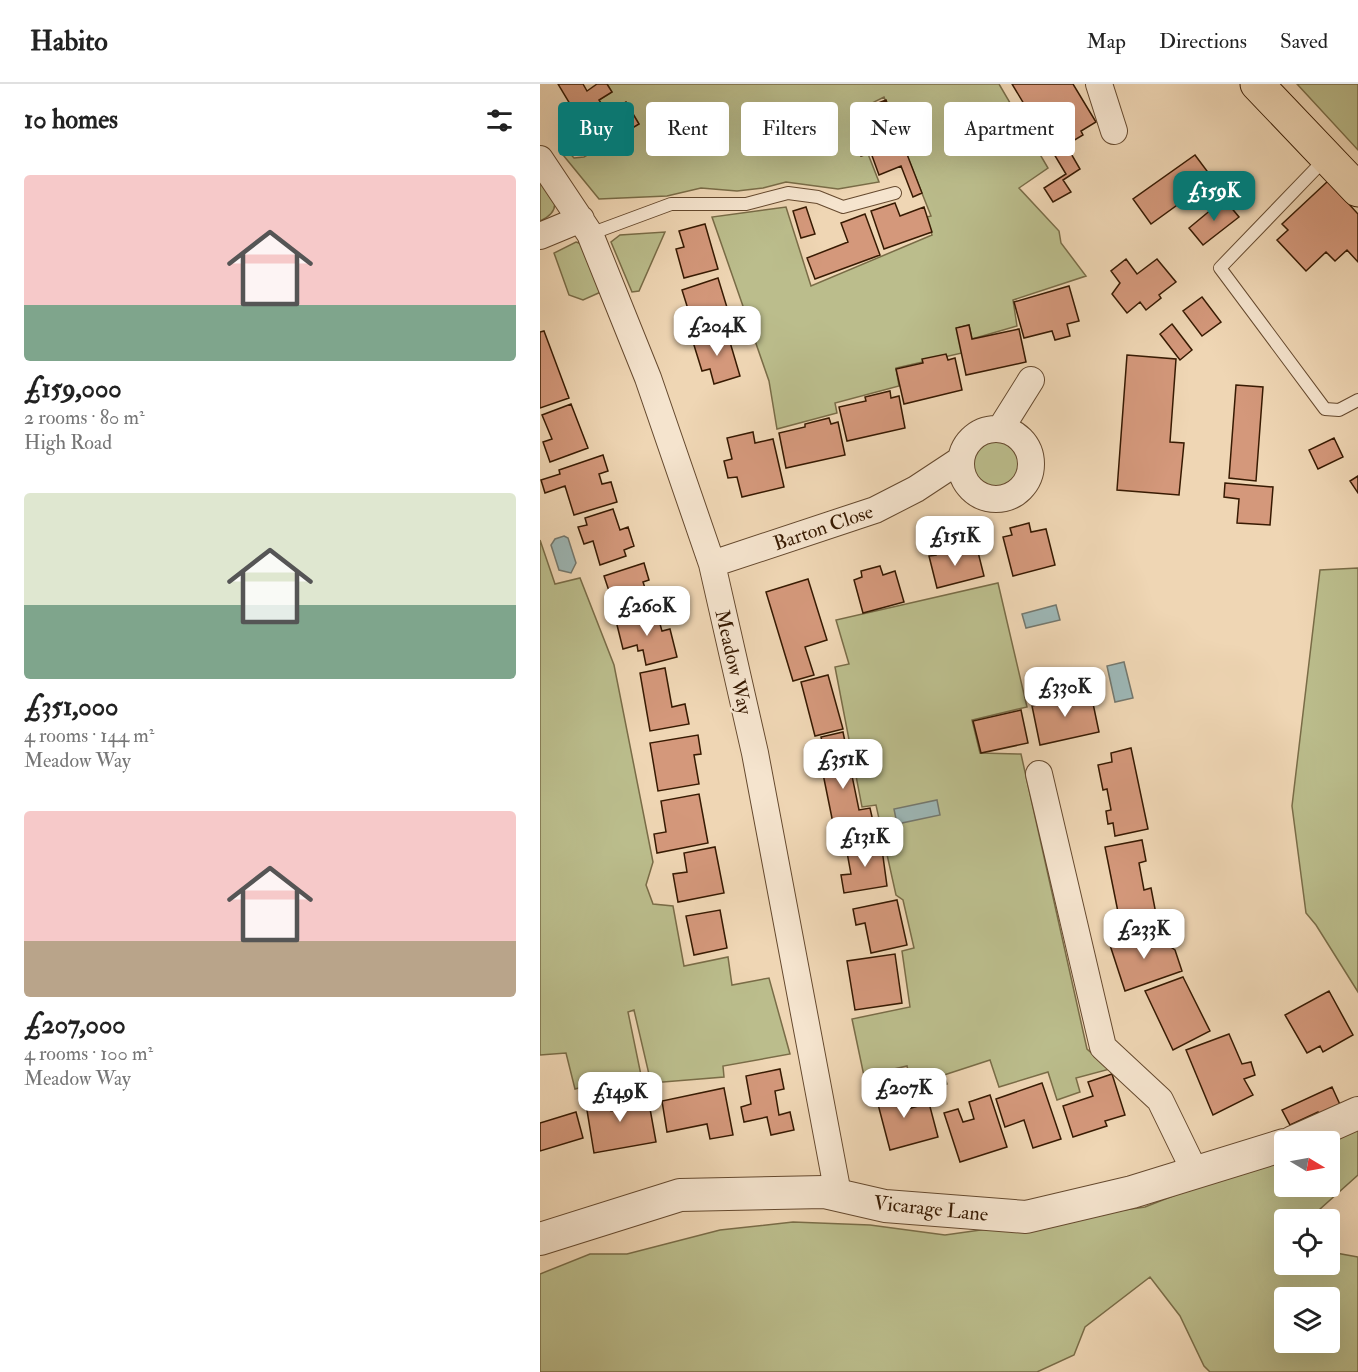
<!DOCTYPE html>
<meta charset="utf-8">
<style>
:root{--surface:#fff;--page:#f2f2f2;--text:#222;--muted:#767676;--line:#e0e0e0;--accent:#0f766e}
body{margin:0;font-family:"IM FELL Double Pica",serif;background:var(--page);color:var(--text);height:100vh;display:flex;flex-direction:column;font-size:22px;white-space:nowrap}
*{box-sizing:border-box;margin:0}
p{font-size:20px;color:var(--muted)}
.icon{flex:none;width:33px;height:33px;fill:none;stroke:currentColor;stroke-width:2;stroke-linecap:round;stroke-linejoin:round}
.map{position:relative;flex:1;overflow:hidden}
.sheet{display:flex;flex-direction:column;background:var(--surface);width:540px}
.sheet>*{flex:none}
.hud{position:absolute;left:18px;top:18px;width:570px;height:54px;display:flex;gap:12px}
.needle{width:39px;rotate:100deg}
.buttons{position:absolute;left:734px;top:1047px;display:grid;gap:12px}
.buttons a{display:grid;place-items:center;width:66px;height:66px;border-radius:6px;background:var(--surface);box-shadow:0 6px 24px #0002;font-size:30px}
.price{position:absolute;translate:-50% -51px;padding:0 14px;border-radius:12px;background:#fff;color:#222;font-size:20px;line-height:39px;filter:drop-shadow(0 2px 3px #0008)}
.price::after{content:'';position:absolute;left:50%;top:36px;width:18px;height:14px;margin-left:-9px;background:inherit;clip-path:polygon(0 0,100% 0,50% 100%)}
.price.current{background:var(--accent);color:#fff}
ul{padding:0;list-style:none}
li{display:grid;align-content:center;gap:12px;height:318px;padding:0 24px}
li span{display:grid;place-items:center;height:186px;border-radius:6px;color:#555}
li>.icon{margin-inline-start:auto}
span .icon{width:108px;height:108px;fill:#fffc;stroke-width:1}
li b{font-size:26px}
h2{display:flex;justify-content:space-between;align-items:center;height:72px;padding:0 24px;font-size:26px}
.pill{padding:0 21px;border-radius:6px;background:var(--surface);box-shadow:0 6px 24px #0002;font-size:21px;line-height:54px}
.pill.current{background:var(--accent);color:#fff}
header{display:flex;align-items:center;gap:36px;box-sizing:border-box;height:84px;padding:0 30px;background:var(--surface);border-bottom:2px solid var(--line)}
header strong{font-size:28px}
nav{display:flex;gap:33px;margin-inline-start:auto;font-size:21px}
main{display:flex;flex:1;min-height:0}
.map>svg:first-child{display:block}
.green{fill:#bbbd8c;stroke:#796c47;stroke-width:1.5;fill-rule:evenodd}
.water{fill:#9db7b6;stroke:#74786e;stroke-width:1.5}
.building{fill:#d4987b;stroke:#371a02;stroke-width:1.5}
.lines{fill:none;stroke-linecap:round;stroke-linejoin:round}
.service-casing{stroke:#65492e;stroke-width:14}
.minor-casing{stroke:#65492e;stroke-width:28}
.tertiary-casing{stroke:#65492e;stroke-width:34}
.primary-casing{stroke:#371a02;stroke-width:35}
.service{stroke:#f5e4ce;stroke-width:12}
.minor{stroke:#f5e4ce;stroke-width:26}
.tertiary{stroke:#f5e4ce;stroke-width:32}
.primary{stroke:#efd6b4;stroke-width:33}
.labels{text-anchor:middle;stroke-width:5;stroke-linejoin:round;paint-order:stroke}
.street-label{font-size:20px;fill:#371a02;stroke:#f5e4ce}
</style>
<header>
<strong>Habito</strong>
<nav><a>Map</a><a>Directions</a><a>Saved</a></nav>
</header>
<main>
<section class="sheet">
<h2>10 homes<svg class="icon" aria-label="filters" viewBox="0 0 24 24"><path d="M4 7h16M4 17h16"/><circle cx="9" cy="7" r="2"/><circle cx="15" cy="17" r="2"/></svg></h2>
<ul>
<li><span style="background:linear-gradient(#f6c9c9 70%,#7fa58c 0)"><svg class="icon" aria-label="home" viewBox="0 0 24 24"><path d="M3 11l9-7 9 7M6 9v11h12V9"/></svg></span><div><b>£159,000</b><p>2 rooms · 80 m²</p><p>High Road</p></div></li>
<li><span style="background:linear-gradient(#dfe7d0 60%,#7fa58c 0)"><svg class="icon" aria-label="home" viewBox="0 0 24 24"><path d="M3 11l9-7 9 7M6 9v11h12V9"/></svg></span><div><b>£351,000</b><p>4 rooms · 144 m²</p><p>Meadow Way</p></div></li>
<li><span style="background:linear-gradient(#f6c9c9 70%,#b9a48a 0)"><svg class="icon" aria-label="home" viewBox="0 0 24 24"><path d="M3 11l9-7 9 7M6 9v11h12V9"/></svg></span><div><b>£207,000</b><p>4 rooms · 100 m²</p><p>Meadow Way</p></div></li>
</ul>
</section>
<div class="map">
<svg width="818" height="1288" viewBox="0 0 818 1288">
<rect width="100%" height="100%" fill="#efd6b4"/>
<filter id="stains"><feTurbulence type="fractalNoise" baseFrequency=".00333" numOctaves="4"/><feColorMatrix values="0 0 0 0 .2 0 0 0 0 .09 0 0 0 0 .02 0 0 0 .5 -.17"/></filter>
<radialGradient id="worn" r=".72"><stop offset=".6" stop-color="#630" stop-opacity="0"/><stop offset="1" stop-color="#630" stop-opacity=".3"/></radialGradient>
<!-- green -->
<path class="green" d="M67 0H459L508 84 479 104 519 147 521 159 546 192 473 216 477 242 432 255 429 241 417 244 422 269 356 284 359 302 295 319 297 329 237 345 229 297 172 133 246 123 271 202 392 151 387 133 391 132 344 13 312 29 339 98 298 105 246 98 223 104 197 107 161 104 127 112 59 115 19 66 23 62 34 74 44 73 99 40 86 18 67 29 59 16 72 8Z
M757 0H818V66Z
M0 93C12 110 26 125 0 137Z
M125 148 99 207 92 208 71 158 80 151Z
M36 158 45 161 63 207 43 216 29 211 14 169Z
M433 380a24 24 0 1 1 48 0a24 24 0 1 1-48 0Z
M0 456 15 500 40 494 74 581 113 778 106 801 113 820 133 822 144 882 188 873 192 901 229 894 250 970 183 982 184 993 111 999 94 926 88 928 102 996 62 1007 46 1002 35 1005 26 969 0 971Z
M818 484V908L776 841 766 829 752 722 780 486Z
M458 499 487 623 432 636 440 669 481 670 547 965 570 985 536 994 540 1008 517 1016 508 988 459 1003 450 976 404 991 407 1000 373 1008 367 982 324 992 312 935 370 923 362 867 374 864 363 816 356 811 336 721 322 723 295 583 309 580 296 536Z
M818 1043V1091L779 1126 773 1135 744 1136V1180H789V1165L796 1169 818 1173V1288H670L664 1282 640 1232 610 1193 545 1243 534 1271 497 1288H0V1190L50 1170H87L180 1146 253 1138 330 1141 405 1151 605 1123 699 1086 744 1076V1102H789V1058ZM744 1214H789V1258H744Z"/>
<!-- water -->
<path class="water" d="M24 452 28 454 36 479 31 489 19 486 11 461 15 455Z
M516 521 520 536 486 544 482 530Z
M584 578 593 614 575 618 567 582Z
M397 716 400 731 357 740 354 725Z"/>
<!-- building -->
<path class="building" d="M18 0H43L47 7 57 0H67L72 8 59 16 67 29 86 18 99 40 57 65Z
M472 0H533L556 38 541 47 543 51 526 61 540 85 523 96 531 108 513 118 504 104 526 90Z
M346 16 382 109 373 113 361 82 339 91 331 69 321 72 312 49 322 45 315 28Z
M655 71 673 95 611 140 593 115Z
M788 97 818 130V178L807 166 795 177 786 168 766 187 737 156 748 146 742 140Z
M684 115 699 133 663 161 649 144Z
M355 119 360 132 384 123 392 148 344 165 331 127Z
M266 123 275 150 261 154 253 127Z
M325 130 340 171 275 195 267 174 308 158 301 139Z
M165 140 178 185 144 194 136 165 144 163 139 147Z
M586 175 597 190 617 175 636 198 619 211 621 214 606 226 600 218 587 229 572 210 580 199 571 187Z
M178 194 189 230 153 241 142 206Z
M529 202 539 237 527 240 530 252 515 256 512 247 484 254 474 218Z
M662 213 681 238 662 252 643 227Z
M632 240 652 266 640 276 620 250Z
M429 241 432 255 479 245 486 278 426 291 416 244Z
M4 247 29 314 0 324V248Z
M187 248 200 292 174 300 170 285 162 287 153 258Z
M406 270 408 276 415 274 422 306 364 320 356 285 383 279 382 275Z
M587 271 636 275 630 358 644 359 639 411 577 406Z
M696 301 723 303 716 397 689 394Z
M350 307 351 314 359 312 365 344 307 357 299 323 326 317 325 313Z
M31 320 48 364 10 378 3 358 12 355 2 331Z
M289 334 291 340 298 338 305 371 246 384 239 349 265 343V340Z
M213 348 215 359 233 355 244 403 202 413 197 393 188 394 184 377 192 375 187 354Z
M794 354 803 373 778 385 769 366Z
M63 371 68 387 59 390 62 400 71 398 77 418 34 431 25 402 5 409 1 396 20 390 19 386Z
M818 392V409L810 397Z
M685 399 733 403 730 441 697 439 699 415 684 413Z
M73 425 80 446 88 443 94 462 84 466 86 472 60 481 53 457 44 460 38 443 47 441 45 434Z
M489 439 491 448 506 445 515 481 473 492 463 453 472 451 470 444Z
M411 462 413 471 437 464 444 492 397 504 389 472 396 471 395 466Z
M104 479 109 496 103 498 111 522 89 529 84 515 79 517 77 510 71 513 64 492Z
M340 482 343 491 355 487 364 518 323 529 314 496 322 493 321 487Z
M268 495 287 556 265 563 274 591 253 597 226 508Z
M116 526 122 547 130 545 137 573 106 581 103 566 98 567 97 561 83 565 76 537Z
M125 584 132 623 145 620 149 640 110 647 100 589Z
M288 591 303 645 275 652 261 598Z
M521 603 526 606 528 615 551 610 559 648 500 661 492 622 514 617 512 609 516 604Z
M481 626 488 659 441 669 433 637Z
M303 648 319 726 330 724 335 746 296 754 281 680 287 679 281 653Z
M158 651 161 670 154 671 159 700 118 707 110 659Z
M591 664 608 745 575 752 573 739 568 740 566 727 571 726 567 705 563 706 558 681 572 678 571 669Z
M159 710 168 759 117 769 114 750 126 748 121 717Z
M602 756 606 777 599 779 604 806 611 804 616 830 580 838 565 763Z
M341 758 347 802 304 809 301 791 311 790 306 763Z
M175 763 184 809 138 818 133 790 147 788 144 769Z
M357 816 367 861 331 869 325 839 316 841 313 825Z
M180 826 187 864 154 871 146 832Z
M625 849 628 861 635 866 642 887 585 907 569 858Z
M355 870 362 919 315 926 307 877Z
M643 893 670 947 633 966 605 907Z
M789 907 813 951 783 968 780 962 767 969 745 931Z
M689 950 702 980 711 978 715 991 704 995 713 1011 673 1031 646 966Z
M240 985 244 1005 235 1007 239 1031 250 1028 254 1046 231 1051 227 1033 204 1038 201 1023 211 1020 206 992Z
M572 990 585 1031 565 1037 567 1042 533 1053 523 1022 553 1012 548 998Z
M357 999 364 1026 389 1019 398 1053 350 1066 334 1005Z
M502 999 521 1055 493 1064 484 1036 465 1043 456 1015Z
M792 1003 802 1025 781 1035 778 1028 750 1041 742 1026Z
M184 1004 193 1051 170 1055 167 1040 127 1048 122 1017Z
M107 1008 116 1058 54 1069 45 1014 68 1010 71 1027 88 1024 86 1012Z
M450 1011 467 1063 420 1078 404 1029 418 1025 423 1038 434 1035 429 1018Z
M36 1028 43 1054 0 1067V1039Z"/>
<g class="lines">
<!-- service casing -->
<g class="service-casing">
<path id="service" d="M787 73 680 184 785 325 799 326 818 316
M50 150 131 120H206L248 109 278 113 303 123 355 109"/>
</g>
<!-- minor casing -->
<g class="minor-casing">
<path id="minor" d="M559 0 574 47
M0 75 50 150 108 294 172 480 215 669 298 1110
M0 152 41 135
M461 344 491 296
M421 380a35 35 0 1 1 70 0a35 35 0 1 1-70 0Z
M172 480 335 426 376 405 420 376
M499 690 563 963 620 1016 655 1088"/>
</g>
<!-- tertiary casing -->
<g class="tertiary-casing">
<path id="tertiary" d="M753 1058 818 1029
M0 1155 140 1111 284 1108 345 1122 486 1133 592 1108 744 1061"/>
</g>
<!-- primary casing -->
<g class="primary-casing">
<path id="primary" d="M717 0 818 106"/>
</g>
<!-- service -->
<use href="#service" class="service"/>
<!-- minor -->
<use href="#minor" class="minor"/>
<!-- tertiary -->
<use href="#tertiary" class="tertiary"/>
<!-- primary -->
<use href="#primary" class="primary"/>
</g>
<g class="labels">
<!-- street labels -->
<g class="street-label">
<text transform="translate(283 443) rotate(-19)" y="7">Barton Close</text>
<text transform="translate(194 578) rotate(77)" y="7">Meadow Way</text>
<text transform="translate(391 1124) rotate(6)" y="7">Vicarage Lane</text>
</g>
</g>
<rect width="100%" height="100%" filter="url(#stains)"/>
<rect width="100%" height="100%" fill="url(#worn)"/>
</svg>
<div class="buttons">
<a><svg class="needle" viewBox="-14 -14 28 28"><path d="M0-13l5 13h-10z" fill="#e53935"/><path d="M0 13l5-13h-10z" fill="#767676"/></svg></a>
<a><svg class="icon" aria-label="locate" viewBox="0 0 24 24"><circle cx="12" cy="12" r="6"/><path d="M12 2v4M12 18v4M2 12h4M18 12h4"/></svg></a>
<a><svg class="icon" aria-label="layers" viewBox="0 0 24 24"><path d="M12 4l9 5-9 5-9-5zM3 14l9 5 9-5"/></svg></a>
</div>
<b class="price current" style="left:674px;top:138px">£159K</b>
<b class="price" style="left:177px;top:273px">£204K</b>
<b class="price" style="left:415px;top:483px">£151K</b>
<b class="price" style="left:107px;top:553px">£260K</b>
<b class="price" style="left:525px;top:634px">£330K</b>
<b class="price" style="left:303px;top:706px">£351K</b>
<b class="price" style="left:325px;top:784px">£131K</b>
<b class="price" style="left:604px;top:876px">£233K</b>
<b class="price" style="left:364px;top:1035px">£207K</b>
<b class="price" style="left:80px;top:1039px">£149K</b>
<div class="hud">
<a class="pill current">Buy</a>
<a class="pill">Rent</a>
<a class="pill">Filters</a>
<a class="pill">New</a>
<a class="pill">Apartment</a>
</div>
</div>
</main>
